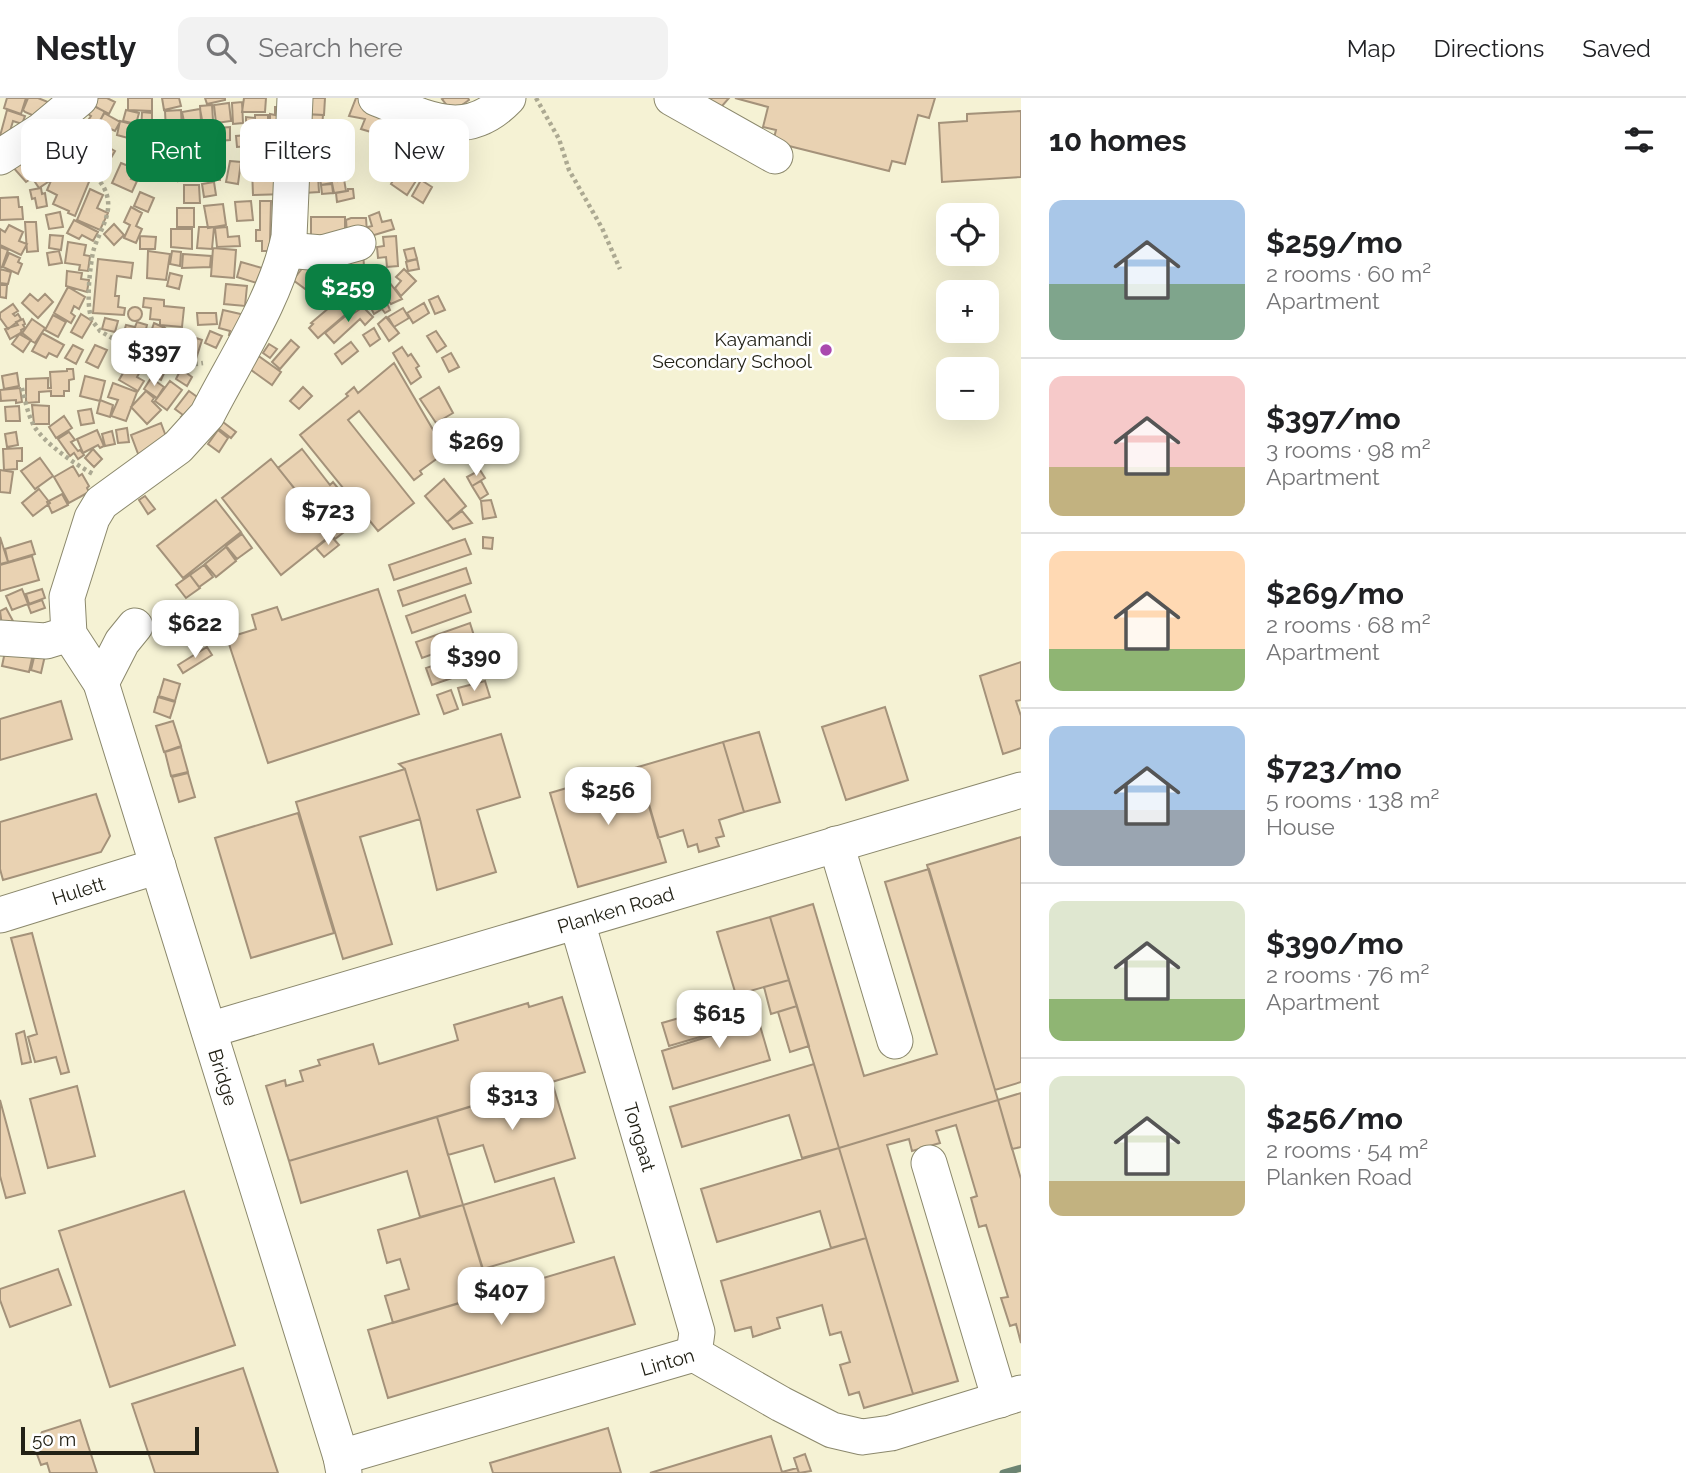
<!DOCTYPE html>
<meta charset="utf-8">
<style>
:root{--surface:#fff;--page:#f2f2f2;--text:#202124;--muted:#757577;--line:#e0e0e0;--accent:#0b8043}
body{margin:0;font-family:Raleway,sans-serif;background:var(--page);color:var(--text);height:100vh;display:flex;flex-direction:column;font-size:26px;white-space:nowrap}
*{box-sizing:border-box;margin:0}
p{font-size:23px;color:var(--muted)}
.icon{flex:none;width:38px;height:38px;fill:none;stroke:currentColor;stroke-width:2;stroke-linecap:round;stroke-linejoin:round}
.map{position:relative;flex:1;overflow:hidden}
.side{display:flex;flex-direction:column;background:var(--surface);width:665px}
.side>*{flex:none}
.guide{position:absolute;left:21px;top:21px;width:665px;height:63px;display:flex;gap:14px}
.controls{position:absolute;left:936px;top:105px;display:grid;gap:14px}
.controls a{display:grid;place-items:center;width:63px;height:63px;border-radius:14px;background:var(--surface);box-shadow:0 7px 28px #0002;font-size:35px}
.scale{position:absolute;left:21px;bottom:18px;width:178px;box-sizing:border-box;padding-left:7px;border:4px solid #222116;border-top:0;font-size:19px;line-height:24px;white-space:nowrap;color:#222116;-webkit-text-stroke:5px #fff;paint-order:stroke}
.price{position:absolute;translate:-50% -60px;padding:0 16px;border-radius:14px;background:#fff;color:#222;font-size:23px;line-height:46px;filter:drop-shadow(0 2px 4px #0008)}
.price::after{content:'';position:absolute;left:50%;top:42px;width:21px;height:16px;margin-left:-10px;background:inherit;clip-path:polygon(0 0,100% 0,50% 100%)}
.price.current{background:var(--accent);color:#fff}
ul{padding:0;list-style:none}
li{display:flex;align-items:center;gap:21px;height:175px;padding:0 28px}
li+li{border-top:2px solid var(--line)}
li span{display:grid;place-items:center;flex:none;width:196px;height:140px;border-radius:14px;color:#555}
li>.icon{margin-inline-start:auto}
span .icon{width:84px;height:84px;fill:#fffc;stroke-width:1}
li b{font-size:30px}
h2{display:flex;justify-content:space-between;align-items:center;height:84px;padding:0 28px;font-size:30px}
.tag{padding:0 24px;border-radius:14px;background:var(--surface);box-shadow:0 7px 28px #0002;font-size:24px;line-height:63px}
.tag.current{background:var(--accent);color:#fff}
header{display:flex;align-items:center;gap:42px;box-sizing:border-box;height:98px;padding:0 35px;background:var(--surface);border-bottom:2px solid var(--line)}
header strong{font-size:33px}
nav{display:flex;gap:38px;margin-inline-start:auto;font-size:24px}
.search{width:490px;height:63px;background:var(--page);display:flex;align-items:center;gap:18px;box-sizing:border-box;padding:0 24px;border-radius:14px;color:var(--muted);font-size:26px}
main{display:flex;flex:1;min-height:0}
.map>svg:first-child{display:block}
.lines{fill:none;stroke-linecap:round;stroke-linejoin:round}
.stream{stroke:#6c8472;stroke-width:7}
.building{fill:#e9d2b2;stroke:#a4927a;stroke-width:2}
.minor-casing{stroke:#8b886c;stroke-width:37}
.path{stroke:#aca992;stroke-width:4.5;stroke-dasharray:3.5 3.5;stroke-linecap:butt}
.minor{stroke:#fff;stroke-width:35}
.poi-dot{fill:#aa48ae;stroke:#fff;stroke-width:2.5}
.labels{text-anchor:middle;stroke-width:5;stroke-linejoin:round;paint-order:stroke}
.poi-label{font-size:19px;fill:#222116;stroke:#fff;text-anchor:end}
.street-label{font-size:19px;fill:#222116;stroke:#fff}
</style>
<header>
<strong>Nestly</strong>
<div class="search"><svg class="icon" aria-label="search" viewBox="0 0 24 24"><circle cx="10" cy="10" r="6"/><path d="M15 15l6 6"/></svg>Search here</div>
<nav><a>Map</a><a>Directions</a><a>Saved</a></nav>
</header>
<main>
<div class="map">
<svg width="1021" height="1375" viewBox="0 0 1021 1375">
<rect width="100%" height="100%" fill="#f5f2d4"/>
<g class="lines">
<!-- stream -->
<path class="stream" d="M1003 1375 1021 1370"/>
</g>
<!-- building -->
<path class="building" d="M7 0H26L21 16 4 10Z
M28 0H38L53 6 39 20 25 14 23 12Z
M93 0H107L115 4 109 16 90 6Z
M128 0H152V13L128 12Z
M162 0H179L181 8 164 12Z
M205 0H225V2L207 6Z
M244 0H266L265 14H242Z
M305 0H325L324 17 305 16Z
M356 0H366L389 13 381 37 361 31 365 21 349 18Z
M444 0H468L469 2 452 14 442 1Z
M696 0H729L715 16Z
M735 0H935L929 20 918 17 905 66 892 63 889 73 773 44 776 32 763 29 768 9Z
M242 4 243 25 233 26 232 5Z
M229 5 231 23 216 25 214 7Z
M93 7 105 14 96 29 87 24 91 18 88 16Z
M212 7 213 22 201 23 200 8Z
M275 9H282L287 42H270V16L275 17Z
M200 11 208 54 195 56 191 37 187 38 182 14Z
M7 12 25 18 22 26 13 23 8 40 0 38Z
M126 12 139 15 136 26 123 23Z
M181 12 182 33H166L165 13Z
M1021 13V79L942 84 939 25 967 23V16Z
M142 14 152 15V23H162V34H141Z
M104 15 120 24 115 33 111 31 107 39 95 33Z
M301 16 323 17 322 29 312 28V30H322L321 59H307Z
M255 17H268V48H252V28H246V19L255 20Z
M120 23 139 28 136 38 129 36 128 40 117 37Z
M390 23 410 30 404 50 383 43Z
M76 24 85 30 79 39 70 33Z
M230 29V42L218 43V30Z
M144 33 159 35 158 47 143 44Z
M419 34 435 41 425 60 415 55 419 47 414 45Z
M70 35 80 41 77 45 90 52 85 61 62 48Z
M167 35 184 36V51L167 50Z
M248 37 249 48 237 49 236 38Z
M341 39 344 49 334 52 332 40Z
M43 43 57 60 48 67 34 50Z
M101 45 115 53 108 65 104 62 98 74 89 69Z
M139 45 153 54 146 64 132 56Z
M383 45 394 49 391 59 380 56Z
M285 47 284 69 252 71 250 49Z
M395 48 403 51 399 62 391 59Z
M187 51 192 61 183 66 189 76 178 83 167 63Z
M411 53 426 63 419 76 403 66Z
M156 57 168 59 164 78 152 76Z
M344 58 349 80 338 82 334 61Z
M20 60 26 69 32 65 39 75 26 84 11 67Z
M60 62 79 70 78 73 91 79 75 118 68 115 69 113 53 106 57 97 47 92Z
M198 62 220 63V82H198Z
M230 63 241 64 238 86 226 84Z
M121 65 136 71 131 81 137 83 132 94 112 85Z
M402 67 419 78 407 97 391 86Z
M284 69 286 96 253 97 252 71Z
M335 70 338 83 344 81 346 93 334 95 332 85 321 87 319 73Z
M42 75 48 84 39 90 33 81Z
M318 78 319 94 304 95 303 79Z
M421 82 432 89 423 105 412 98Z
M214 84 216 97 204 99 202 86Z
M332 86 333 95 322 96 321 87Z
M184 87H199L200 105H184Z
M41 90 42 96 45 95 47 108 37 110 35 100 32 101 30 92Z
M90 91 103 97 97 110 108 115 100 132 77 122Z
M348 91H353L354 100 337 104 336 95 348 93Z
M140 94 154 100 148 114 134 108Z
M18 99 19 109H22L23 121 0 122V100Z
M251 103 253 122 237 123 235 104Z
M260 103H271L270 143H274V153H262V143H256V132H260Z
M223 106 226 127 208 130 204 108Z
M131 109 142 115 136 128 142 131 136 145 124 140 130 127 124 124Z
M177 110H194V129H177Z
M60 114 63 129 49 131 46 117Z
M379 114 382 124 391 122 394 131 371 138 368 129 372 128 369 118Z
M311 119H345V142H311Z
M351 120H366L367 134 347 136 346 122Z
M74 122 98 134 93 143 82 137 79 141 67 135Z
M25 124H36L38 153 27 154Z
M114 126 124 137 114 147 104 136Z
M9 127 23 134 19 143 27 146 21 157 0 147V131L5 134Z
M199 129H214L212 151 197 150Z
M227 129 228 139 239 138 240 148 217 149 215 130Z
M171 131H192V151L171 149Z
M50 137 63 138 61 152 49 150Z
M140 138 156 139 155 151H140Z
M396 138 398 168 387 169 386 159 378 160 377 149 384 148 383 139Z
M68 144 86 147 84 157 90 158 88 173 79 172 80 167 65 165Z
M0 149 8 152 2 169H0Z
M213 150 236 152 234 180 211 178Z
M414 150 417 161 407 163 404 152Z
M351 152H363L364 169 351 170Z
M59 153 62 165 49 167 47 155Z
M148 153 170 156 166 182 147 180Z
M172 153 181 154 180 168 170 166Z
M9 155 20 160 18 164 22 166 18 176 3 169Z
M183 156 211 158 210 169 182 170Z
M98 161 133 165 131 180 117 178 115 198H119L118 209 125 210 124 217 93 215Z
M417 161 419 171 408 173 406 164Z
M308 163 337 185 323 204 293 182Z
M241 164 262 170 257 185 237 179Z
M0 171 11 174 8 186 0 185Z
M404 171 416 183 401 198 395 190 401 183 396 179Z
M67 173 82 175 81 181 89 182 87 194 66 188Z
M383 173 385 183 364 188 361 177Z
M170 175 182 178 179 191 167 188Z
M390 185 402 201 391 206 384 197 388 195 384 189Z
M226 186 247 188 245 208 224 206Z
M0 187H7L6 200 0 199Z
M68 189 85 199 79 211 74 208 71 215 75 218 71 225 54 215Z
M30 196 38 203 45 196 53 204 38 220 22 205Z
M384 198 390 212 385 215 382 211 374 216 369 206Z
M438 198 445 212 435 216 429 202Z
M144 200 164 202V208L184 210 182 229 160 227V222L150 221 151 210 143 209Z
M336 204 346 216 318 240 309 230 313 226 311 225Z
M424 205 429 215 413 225 407 215Z
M13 206 18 213 13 216 15 218 18 216 21 221 8 231 0 220V215Z
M128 216a7 7 0 1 1 14 0a7 7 0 1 1-14 0Z
M363 209 373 219 365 227 360 221 334 245 325 235 349 215 351 217Z
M403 210 409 220 394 229 388 219Z
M223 212 245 217 236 239 229 237 230 233 219 230Z
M197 215H216L217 226 198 227Z
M81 216 92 223 82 240 71 234Z
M53 217 66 224 58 239 45 232Z
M386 219 399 235 389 243 378 226Z
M105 220 118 223 115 234 102 231Z
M23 221 25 226 23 227 25 230 21 232 22 234 10 241 5 231 18 227 16 224Z
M32 221 45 230 35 245 21 237Z
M137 224 147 227 143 243 123 237 126 227 135 229Z
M154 225 165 230 163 236 175 240 171 252 161 248 157 262 143 257Z
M374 230 380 241 370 248 363 237Z
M210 233 222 238 216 250 205 245Z
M436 233 446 248 437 254 427 238Z
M21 234 31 242 23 254 12 246Z
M42 235 64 247 57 259 49 255 46 260 32 253Z
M184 236 202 242 196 261 178 254Z
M291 242 299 249 280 271 272 264Z
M351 244 358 253 342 266 335 256Z
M269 246 277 251 270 260 263 255Z
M73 247 83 252 76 266 65 260Z
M95 247 107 252 98 270 86 264Z
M402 249 408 258 411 256 419 268 416 270 421 279 411 286 393 255Z
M253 254 281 274 272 287 244 267Z
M451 255 459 269 449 274 442 260Z
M134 256 146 263 137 279 144 283 138 293 119 282Z
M154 265 166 271 161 282 149 276Z
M394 265 446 354 420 373 422 376 414 382 359 313 348 322 414 405 378 433 300 337 348 298 346 296 354 289 358 295Z
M67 271H73L74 281 69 282V293H64V298H51V293L39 294V304L26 305V281L48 280V290H51L50 274 67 273Z
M181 271 192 279 187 288 176 281Z
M17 275 19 288 4 291 2 278Z
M85 278 105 283 100 303 80 298Z
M151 280 164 289 157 300 144 291Z
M170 283 182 292 167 312 155 303Z
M113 285 137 294 126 323 111 318 118 302 108 299Z
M303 289 312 298 299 311 290 303Z
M439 289 453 315 436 325 420 301Z
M20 290 22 304 16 305V302L1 303 0 292Z
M146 293 154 300 152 303 161 312 147 326 131 309Z
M189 293 200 301 184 322 181 319 183 317 175 311Z
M100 302 113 307 110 319 97 315Z
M32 307 49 308V326H34Z
M19 308 20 323H6L5 309Z
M91 311 94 325 81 327 78 313Z
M64 318 72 330 56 340 49 329Z
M223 324 236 334 231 340 218 330Z
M161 325 168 344 140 361 131 337Z
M440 333a6 6 0 1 1 12 0a6 6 0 1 1-12 0Z
M127 330 129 344 118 345 116 332Z
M97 332 104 348 100 350 98 347 83 355 77 341Z
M218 332 228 340 219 354 208 346Z
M112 333 115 346 105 348 102 336Z
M16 334 18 347 7 349 5 336Z
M69 334 75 342 71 344 78 353 80 352 84 357 78 361 74 355 70 358 58 341Z
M462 347 468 358 456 364 450 353Z
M22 350V363H17V371L4 372 3 351Z
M93 351 102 361 94 369 85 360Z
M302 351 330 387 333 384 362 420 335 441 278 370Z
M40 360 53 378 35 391 21 373Z
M271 361 331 437 281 477 222 400Z
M73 368 79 378 82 376 89 388 87 390 89 394 69 405 54 379Z
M0 372 13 374 10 395 0 394Z
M480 372 485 380 472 388 467 379Z
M444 381 466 408 447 424 425 398Z
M481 383 488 396 480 401 472 388Z
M39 391 50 405 33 418 22 405Z
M62 396 68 407 52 415 47 404Z
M145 398 155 411 148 416 139 402Z
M216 402 241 434 183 480 157 448Z
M491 402 496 419 483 421 481 403Z
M462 413 472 425 453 431 447 424Z
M242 436 252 450 237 461 226 448Z
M331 438 339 447 324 459 316 450Z
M0 439 8 464 0 466Z
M483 439 493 440 492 451 483 450Z
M465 441 471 456 394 482 389 467Z
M31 443 35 456 8 464 5 451Z
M226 449 236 463 216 479 205 466Z
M32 458 39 482 0 493V467Z
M204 467 213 479 199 489 190 477Z
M466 470 471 485 403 508 398 493Z
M190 477 200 490 186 500 176 487Z
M22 491 28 506 12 512 6 498Z
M42 491 45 500 29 506 26 496Z
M378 491 419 616 268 665 227 540 256 531 252 517 277 509 282 522Z
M465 497 471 514 412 535 406 518Z
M42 502 45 510 31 515 28 507Z
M6 510 13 523 2 528 0 513Z
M470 525 475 541 422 560 416 544Z
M7 544 35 547 29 574 2 568Z
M207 549 212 557 183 575 178 567Z
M36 551 46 553 41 575 31 572Z
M475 553 481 570 432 587 426 570Z
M1021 564V602L1016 603 1021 618V650L1003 656 980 578Z
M164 581 180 586 175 603 159 598Z
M485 583 490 599 463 607 458 590Z
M451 592 458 611 444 616 437 597Z
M158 599 175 604 170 620 154 614Z
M61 603 72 641 0 662V621Z
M885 609 908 682 846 702 822 629Z
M173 623 181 648 164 654 156 628Z
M759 634 780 704 744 714 723 644Z
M501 636 520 699 477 712 496 774 437 792 420 721 405 671 399 666Z
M723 644 744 714 719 722 724 738 716 740 719 748 699 754 697 746 688 749 683 732 658 740 638 669Z
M181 649 188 674 171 678 165 654Z
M638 669 666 764 578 789 550 695Z
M405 671 420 721 360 739 392 846 343 861 296 704Z
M188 675 195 699 179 704 172 679Z
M96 696 110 738 101 754 3 782 0 771V724Z
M298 715 334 835 251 860 215 740Z
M1021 739V984L995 992 927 767Z
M929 771 998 1002 839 1050 770 819 813 806 864 978 937 956 885 784Z
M770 819 789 882 736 897 717 834Z
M32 835 69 974 61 976 56 959 35 964 28 939 37 936 11 840Z
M789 882 797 908 771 916 764 889Z
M562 899 585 974 289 1063 266 988 285 982 286 988 303 983 300 973 320 967 318 962 373 946 379 966 458 942 454 927 528 905 529 909Z
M754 907 770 962 673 991 662 953 720 935 715 919Z
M797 908 809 948 790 954 778 914Z
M710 911 717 934 669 948 662 925Z
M24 933 31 964 22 966 16 936Z
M814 966 839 1050 802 1060 789 1017 682 1049 670 1009Z
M552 984 575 1060 495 1084 483 1047 448 1057 437 1019Z
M77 988 95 1058 48 1070 30 1001Z
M1021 995V1049L1012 1051 998 1002Z
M0 1002 25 1095 6 1100 0 1078Z
M998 1002 1021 1081V1245L1016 1226 1010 1228 1001 1200 1008 1199 986 1127 979 1129 971 1100 977 1098 956 1027 936 1033 940 1045 912 1053 909 1041 887 1047 958 1283 913 1296 839 1050Z
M437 1019 463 1107 420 1119 407 1073 301 1105 289 1063Z
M839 1050 866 1140 831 1150 820 1113 717 1144 701 1091Z
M554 1080 574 1144 483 1171 463 1107Z
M184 1093 235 1247 110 1289 59 1133Z
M463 1107 490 1196 393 1225 385 1198 409 1191 400 1161 387 1165 378 1132Z
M866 1140 913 1296 864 1310 859 1294 849 1297 840 1267 850 1264 841 1234 830 1237 822 1207 777 1220 780 1230 753 1239 751 1229 735 1233 721 1183Z
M614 1159 635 1226 388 1300 368 1232Z
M58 1171 71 1207 10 1229 0 1202V1191Z
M243 1270 278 1375H155L132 1306Z
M80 1322 97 1375H50L47 1365 41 1367 34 1348 42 1334Z
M608 1330 621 1375H493L490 1365Z
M771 1338 782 1374 797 1370 799 1375H650Z
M805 1356 811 1373 799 1375 794 1360Z"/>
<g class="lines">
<!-- minor casing -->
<g class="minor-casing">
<g id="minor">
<path id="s1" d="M295 0 289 139C277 199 235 262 207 317L178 349 101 405 92 420 67 499 69 536 101 585 341 1359 344 1375"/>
<path d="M376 0C424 19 465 45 508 0"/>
<path d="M672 0 775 58"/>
<path d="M0 59 42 32 80 0"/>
<path d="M286 152 322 155 358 145"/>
<path d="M0 540 46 543 69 536"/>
<path d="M101 585 122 544 135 528"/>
<path d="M836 746 895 943"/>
<path id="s2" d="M0 817 158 768"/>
<path id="s3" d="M577 824 697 1234 694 1256"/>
<path id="s4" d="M209 932 1021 692"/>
<path d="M929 1065 1000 1302"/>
<path id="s5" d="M341 1359 694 1256 781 1306 832 1332 862 1339 891 1335 1021 1295"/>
</g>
</g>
<!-- path -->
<path class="path" d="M536 0 559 41 569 72 602 130 620 171
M63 52C76 64 94 73 103 88 117 113 99 131 93 154 90 170 86 204 91 219 92 224 97 228 100 233L148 261 196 266 203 265
M22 290C25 302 28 317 34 328 45 346 76 367 95 377"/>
<!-- minor -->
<use href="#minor" class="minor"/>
</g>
<!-- markers -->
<circle class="poi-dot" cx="826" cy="252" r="7"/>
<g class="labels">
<!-- poi labels -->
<g class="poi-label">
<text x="812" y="248">Kayamandi<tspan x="812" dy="22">Secondary School</tspan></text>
</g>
<!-- street labels -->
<g class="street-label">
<text dy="7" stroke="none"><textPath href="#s2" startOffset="82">Hulett</textPath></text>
<text dy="7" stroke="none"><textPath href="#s4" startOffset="424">Planken Road</textPath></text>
<text dy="7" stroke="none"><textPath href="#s1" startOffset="1083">Bridge</textPath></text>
<text dy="7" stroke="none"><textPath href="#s3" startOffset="224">Tongaat</textPath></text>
<text dy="7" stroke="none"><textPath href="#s5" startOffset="340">Linton</textPath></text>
</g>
</g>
</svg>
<div class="controls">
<a><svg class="icon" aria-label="locate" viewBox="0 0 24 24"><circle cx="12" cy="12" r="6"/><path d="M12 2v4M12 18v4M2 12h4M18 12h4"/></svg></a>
<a>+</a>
<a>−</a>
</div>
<div class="scale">50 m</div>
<b class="price current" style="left:348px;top:226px">$259</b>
<b class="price" style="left:154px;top:290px">$397</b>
<b class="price" style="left:476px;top:380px">$269</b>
<b class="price" style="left:328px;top:449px">$723</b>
<b class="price" style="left:195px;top:562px">$622</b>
<b class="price" style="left:474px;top:595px">$390</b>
<b class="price" style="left:608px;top:729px">$256</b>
<b class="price" style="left:719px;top:952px">$615</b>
<b class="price" style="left:512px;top:1034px">$313</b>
<b class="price" style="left:501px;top:1229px">$407</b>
<div class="guide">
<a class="tag">Buy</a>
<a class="tag current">Rent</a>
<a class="tag">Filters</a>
<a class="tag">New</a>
</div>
</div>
<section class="side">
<h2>10 homes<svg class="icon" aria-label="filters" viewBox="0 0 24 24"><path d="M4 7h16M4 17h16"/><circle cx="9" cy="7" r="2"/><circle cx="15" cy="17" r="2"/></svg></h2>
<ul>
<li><span style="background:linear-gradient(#a9c7e8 60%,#7fa58c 0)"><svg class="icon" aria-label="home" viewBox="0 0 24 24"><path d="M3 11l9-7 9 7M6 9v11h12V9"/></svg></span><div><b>$259/mo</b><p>2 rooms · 60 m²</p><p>Apartment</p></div></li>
<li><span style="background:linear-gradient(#f6c9c9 65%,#c2b280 0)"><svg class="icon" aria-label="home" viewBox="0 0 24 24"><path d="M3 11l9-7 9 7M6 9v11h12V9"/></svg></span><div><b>$397/mo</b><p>3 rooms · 98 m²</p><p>Apartment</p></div></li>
<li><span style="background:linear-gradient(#ffd9b3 70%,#8fb573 0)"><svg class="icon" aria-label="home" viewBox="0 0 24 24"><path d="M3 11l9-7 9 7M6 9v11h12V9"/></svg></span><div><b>$269/mo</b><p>2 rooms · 68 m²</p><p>Apartment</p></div></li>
<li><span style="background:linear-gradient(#a9c7e8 60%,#9aa5b1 0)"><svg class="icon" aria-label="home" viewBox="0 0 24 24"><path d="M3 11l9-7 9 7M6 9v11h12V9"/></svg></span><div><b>$723/mo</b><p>5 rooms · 138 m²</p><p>House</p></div></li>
<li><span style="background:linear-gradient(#dfe7d0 70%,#8fb573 0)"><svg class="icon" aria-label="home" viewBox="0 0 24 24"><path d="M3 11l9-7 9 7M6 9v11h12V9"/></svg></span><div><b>$390/mo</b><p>2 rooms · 76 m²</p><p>Apartment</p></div></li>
<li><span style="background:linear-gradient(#dfe7d0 75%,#c2b280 0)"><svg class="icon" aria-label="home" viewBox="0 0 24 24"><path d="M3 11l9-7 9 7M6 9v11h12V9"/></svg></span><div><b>$256/mo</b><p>2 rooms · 54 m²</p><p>Planken Road</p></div></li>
</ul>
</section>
</main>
